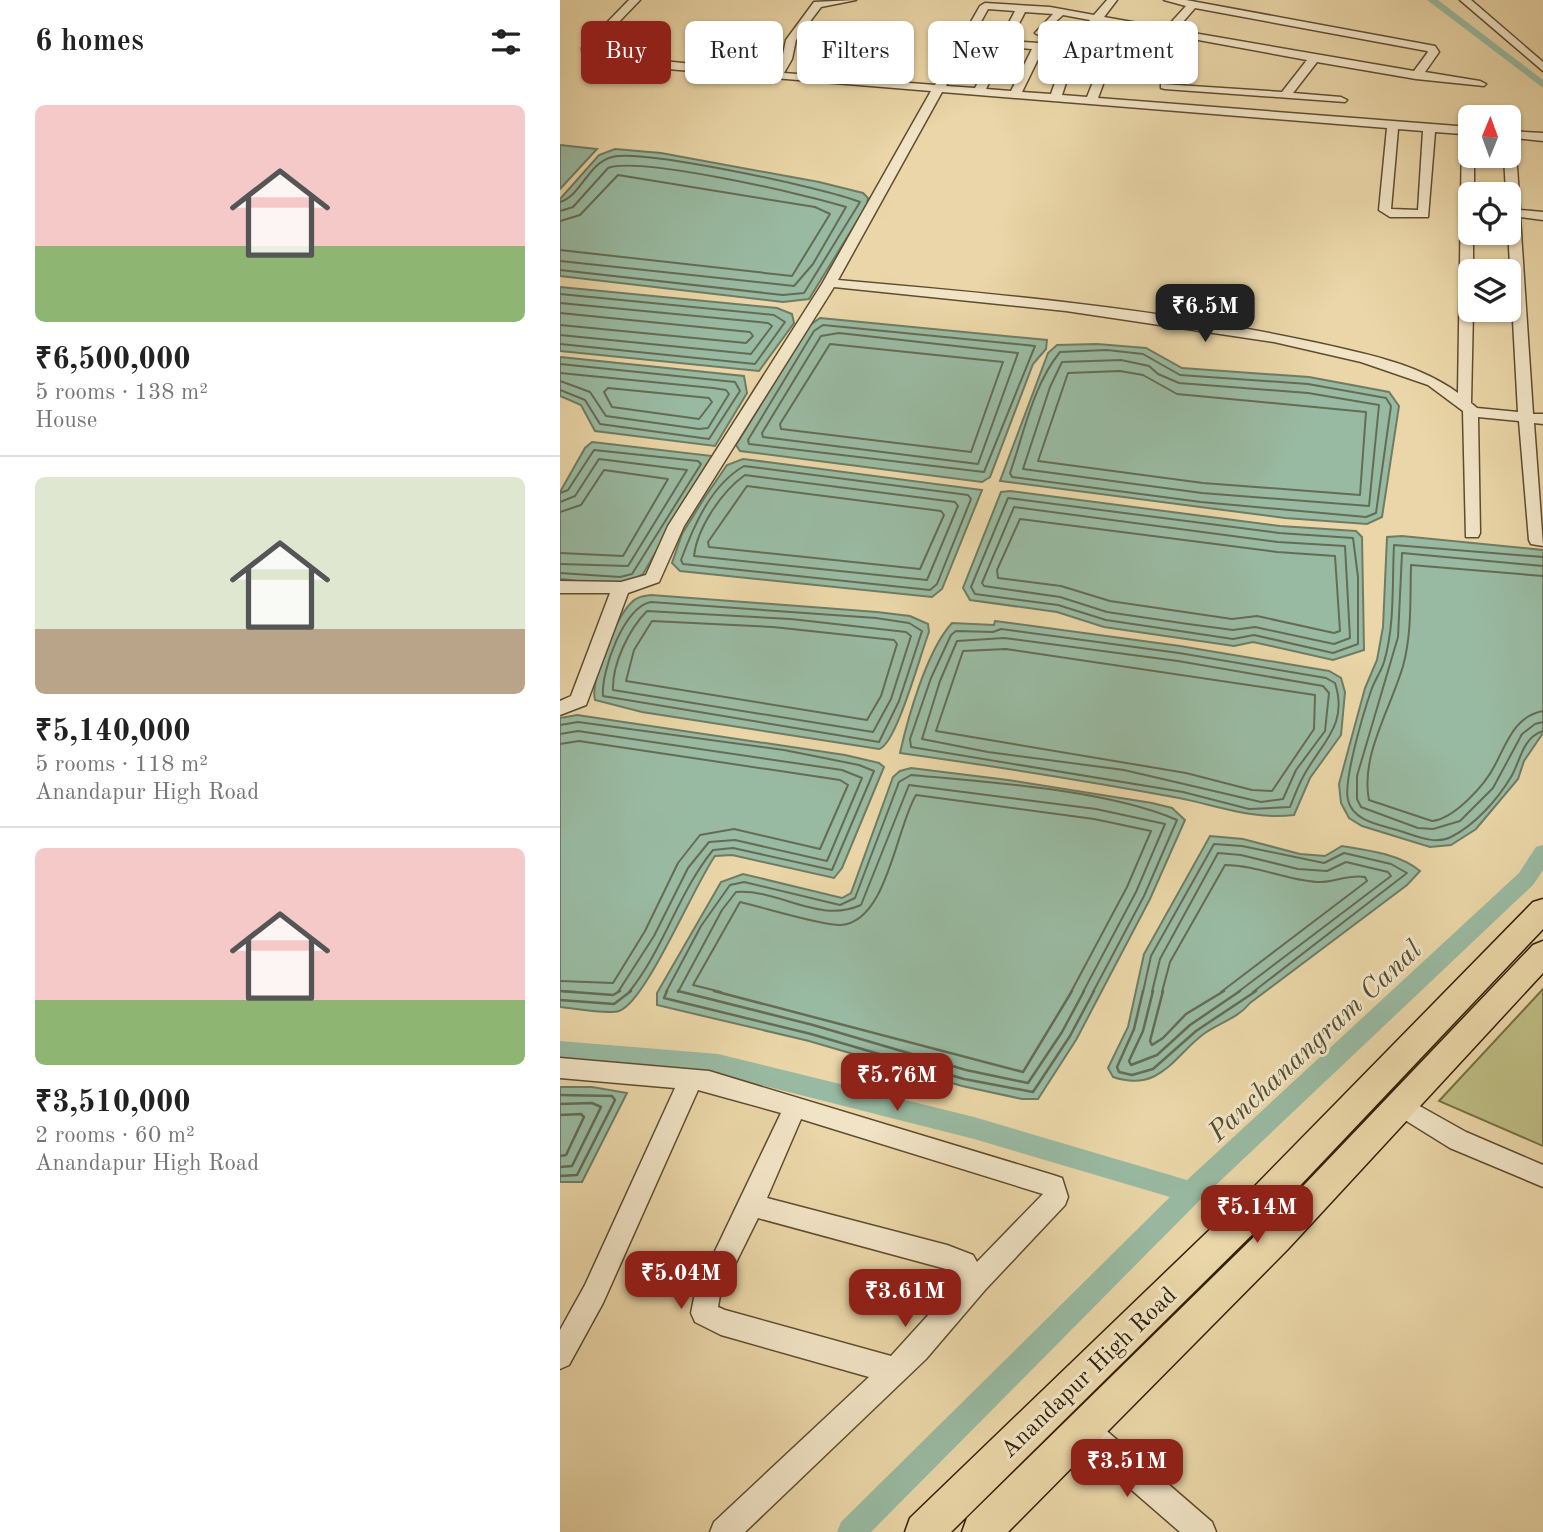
<!DOCTYPE html>
<meta charset="utf-8">
<style>
:root{--surface:#fff;--page:#f2f2f2;--text:#222;--muted:#767676;--line:#e0e0e0;--accent:#8f2418}
body{margin:0;font-family:"Old Standard TT",serif;background:var(--page);color:var(--text);height:100vh;display:flex;flex-direction:column;font-size:26px;white-space:nowrap}
*{box-sizing:border-box;margin:0}
p{font-size:23px;color:var(--muted)}
.icon{flex:none;width:38px;height:38px;fill:none;stroke:currentColor;stroke-width:2;stroke-linecap:round;stroke-linejoin:round}
.map{position:relative;flex:1;overflow:hidden}
.panel{display:flex;flex-direction:column;background:var(--surface);width:560px}
.panel>*{flex:none}
.top-card{position:absolute;left:21px;top:21px;width:665px;height:63px;display:flex;gap:14px}
.needle{width:46px;rotate:1deg}
.fabs{position:absolute;left:898px;top:105px;display:grid;gap:14px}
.fabs a{display:grid;place-items:center;width:63px;height:63px;border-radius:10px;background:var(--surface);box-shadow:0 2px 5px #0004;font-size:35px}
.price{position:absolute;translate:-50% -60px;padding:0 16px;border-radius:14px;background:var(--accent);color:#fff;font-size:23px;line-height:46px;filter:drop-shadow(0 2px 4px #0008)}
.price::after{content:'';position:absolute;left:50%;top:42px;width:21px;height:16px;margin-left:-10px;background:inherit;clip-path:polygon(0 0,100% 0,50% 100%)}
.price.active{background:#222;color:#fff}
ul{padding:0;list-style:none}
li{display:grid;align-content:center;gap:14px;height:371px;padding:0 35px}
li+li{border-top:2px solid var(--line)}
li span{display:grid;place-items:center;height:217px;border-radius:10px;color:#555}
li>.icon{margin-inline-start:auto}
span .icon{width:126px;height:126px;fill:#fffc;stroke-width:1}
li b{font-size:30px}
h2{display:flex;justify-content:space-between;align-items:center;height:84px;padding:0 35px;font-size:30px}
.tag{padding:0 24px;border-radius:10px;background:var(--surface);box-shadow:0 2px 5px #0004;font-size:24px;line-height:63px}
.tag.active{background:var(--accent);color:#fff}
main{display:flex;flex:1;min-height:0}
.map>svg:first-child{display:block}
.green{fill:#bdbc83;stroke:#776e44;stroke-width:2}
.water{fill:#99baa2;stroke:#6f7c63;stroke-width:2}
.lines{fill:none;stroke-linecap:round;stroke-linejoin:round}
.shore-far1{stroke:#656c54;stroke-width:2}
.shore{stroke:#656c54;stroke-width:2.5}
.canal{fill:#99baa2;fill-rule:evenodd}
.minor-casing{stroke:#5f4d2e;stroke-width:3}
.major-casing{stroke:#311f05;stroke-width:3}
.minor{fill:#f1e4c6;fill-rule:evenodd}
.major{fill:#ead6a8;fill-rule:evenodd}
.labels{text-anchor:middle;stroke-width:6;stroke-linejoin:round;paint-order:stroke}
.near-street-label{font-size:24px;fill:#311f05;stroke:#f1e4c6}
.near-water-label{font-size:28px;font-style:italic;fill:#504e34;stroke:#f1e4c6}
</style>
<main>
<section class="panel">
<h2>6 homes<svg class="icon" aria-label="filters" viewBox="0 0 24 24"><path d="M4 7h16M4 17h16"/><circle cx="9" cy="7" r="2"/><circle cx="15" cy="17" r="2"/></svg></h2>
<ul>
<li><span style="background:linear-gradient(#f6c9c9 65%,#8fb573 0)"><svg class="icon" aria-label="home" viewBox="0 0 24 24"><path d="M3 11l9-7 9 7M6 9v11h12V9"/></svg></span><div><b>₹6,500,000</b><p>5 rooms · 138 m²</p><p>House</p></div></li>
<li><span style="background:linear-gradient(#dfe7d0 70%,#b9a48a 0)"><svg class="icon" aria-label="home" viewBox="0 0 24 24"><path d="M3 11l9-7 9 7M6 9v11h12V9"/></svg></span><div><b>₹5,140,000</b><p>5 rooms · 118 m²</p><p>Anandapur High Road</p></div></li>
<li><span style="background:linear-gradient(#f6c9c9 70%,#8fb573 0)"><svg class="icon" aria-label="home" viewBox="0 0 24 24"><path d="M3 11l9-7 9 7M6 9v11h12V9"/></svg></span><div><b>₹3,510,000</b><p>2 rooms · 60 m²</p><p>Anandapur High Road</p></div></li>
</ul>
</section>
<div class="map">
<svg width="983" height="1532" viewBox="0 0 983 1532">
<rect width="100%" height="100%" fill="#ead6a8"/>
<filter id="stains"><feTurbulence type="fractalNoise" baseFrequency=".00286" numOctaves="4"/><feColorMatrix values="0 0 0 0 .2 0 0 0 0 .09 0 0 0 0 .02 0 0 0 .5 -.17"/></filter>
<radialGradient id="worn" r=".72"><stop offset=".6" stop-color="#630" stop-opacity="0"/><stop offset="1" stop-color="#630" stop-opacity=".3"/></radialGradient>
<!-- green -->
<path class="green" d="M983 989V1146L879 1101Z"/>
<!-- water -->
<path class="water" d="M0 145 37 149 0 189Z
M55 149 101 153 259 182 303 193 308 198 307 205 249 299 223 302 0 276V199L39 155Z
M0 287 217 308 232 314 234 323 199 371 0 351Z
M260 318 487 340 486 349 473 364 430 477 422 482 180 451 176 445 250 325Z
M537 344 586 348 622 368 749 377 829 392 839 406 822 517 807 524 725 518 440 481 488 353 497 345Z
M0 357 184 376 187 393 155 446 35 431 21 405 0 396Z
M32 442 152 456 83 574C61 591 26 581 0 579V492L25 448Z
M183 459 207 462 422 490 382 589 372 597 120 571 112 563 122 534 145 497 167 465Z
M450 491 720 526 796 531 802 537 804 650 773 660 693 642 674 646 626 639 544 627 497 612 410 600 403 588 441 492Z
M842 536 983 550V733L964 761 958 779 916 829 891 845 870 847 802 826 789 818 781 803 779 784 805 688 817 660 823 627 827 537Z
M91 595 317 612 350 616 368 624 369 632C361 652 336 746 319 749L82 712 35 700C30 680 56 618 71 603 76 597 83 596 91 595Z
M435 621 620 646 769 671 781 678 785 692 781 735 750 778 734 815C692 820 659 806 619 798 527 781 433 766 340 753 348 717 367 650 392 623L434 625Z
M17 715 285 755 319 763 324 767 282 868 274 878 172 855 155 856C134 885 86 1002 59 1011 47 1015 14 1008 0 1007V718Z
M351 768 448 780 592 803 612 808 625 820 590 899 516 1040 478 1099H462L402 1086 249 1041 97 1005V993L161 882 183 874 282 898 291 893 333 777 340 771Z
M650 836 683 839 740 854 765 856 782 846C807 850 840 854 860 871L847 885 690 1003C678 1018 661 1022 645 1033 614 1055 601 1093 553 1077L548 1068 568 1027 584 954Z
M0 1087H32L67 1093 22 1182H0Z"/>
<g class="lines">
<!-- shore-far1 -->
<path class="shore-far1" d="M0 202C21 196 28 163 52 157 82 149 266 188 300 202L244 293 223 295 0 270
M0 211 13 207 48 168C79 156 249 195 286 207L253 264 234 286 0 261
M0 221 20 215 58 175 255 207 270 214 232 276 0 250
M0 294 214 315 225 322 195 364 0 344
M0 303 208 323 212 326 191 354 0 335
M0 313 190 332 193 336 186 343 0 325
M263 325 475 346 424 472 189 444 188 440 254 331Z
M279 333 458 353 418 464 203 437 202 433 261 336Z
M270 344 443 362 411 452 221 429 220 424Z
M547 350 583 354 620 375 748 384 826 398 831 406 816 513 806 517 641 502 452 477 450 473C464 433 473 385 500 352Z
M561 360 589 366 598 374 619 383 748 393 819 405 809 506 642 493 463 469 490 387 502 362Z
M0 364 175 382 180 391 149 439 40 424 25 400 0 390
M560 371 583 375 617 394 806 412 800 495 643 483 478 461 508 373Z
M0 373 153 388 166 390 169 394 148 428 139 429 46 416 30 392 0 381
M48 388 149 398 152 402 139 419 52 407 44 392Z
M184 466 408 495 411 499 377 584 370 590 123 564 121 560C134 525 151 485 184 466Z
M185 475 395 502 398 506 367 580 134 556C137 528 162 491 185 475Z
M187 486 381 511 384 515 360 569 149 547 148 542Z
M0 493 8 490 34 450 138 461 141 464 72 574 60 577 0 573
M448 498 719 533 793 538 798 577V644L773 653 694 635 673 639 546 620 498 605 415 594 411 587Z
M0 502 15 496 39 459 127 470 68 566 0 564
M454 507 718 542 785 546 790 638 774 644 695 627 673 630 628 624 547 612 500 597 424 586 422 583Z
M0 512 21 505 44 470 108 479 63 556 0 553
M460 519 717 552 775 556 780 631 774 633 697 616 672 619 550 601 501 586 438 578 437 570Z
M983 557 834 545C832 583 835 625 824 662 821 672 814 681 811 691 804 711 783 781 788 800 793 822 822 825 840 831 856 836 875 845 891 837 915 825 938 799 951 777 961 760 962 738 983 731
M983 566 842 553 838 637 797 776V799L801 807 858 828 873 829 900 821 933 788 962 734 975 724 983 722
M983 576 851 565C850 598 852 634 843 666 831 708 800 756 809 800L872 821C894 819 925 785 935 765 947 742 955 716 983 711
M91 602 316 618 349 623 362 631 339 701 319 742 43 696C41 671 64 606 91 602Z
M87 611 231 619 346 632 351 636 331 699 313 732 53 690C52 664 69 629 87 611Z
M92 621 213 627 334 640 337 644 321 696 307 720 66 681 74 650Z
M441 629 619 653 766 678 775 683C789 726 760 744 743 777 738 786 734 797 730 807L689 809 623 792 351 747 350 739 371 678 391 635 396 631 433 632Z
M444 638 618 661 763 686 769 693 765 731 736 770 723 799 701 802 564 770 428 752 362 739 380 681 397 641Z
M446 649 755 695 754 729 712 791 692 790 626 773 376 731 403 651Z
M0 725 18 722 224 750 299 765 314 771 272 870 173 848 153 850C118 893 104 949 69 992
M0 734 18 731 282 770 302 778 267 861 175 840 149 842 128 868 94 936 58 992
M0 744 19 741 280 780 288 785 260 849 174 829 140 835 118 863 85 931 53 983 0 981
M0 991 17 992
M106 992 141 926 170 885 184 882 280 905 295 898 339 782 351 775C428 782 548 790 617 820L584 896 533 992
M118 992 162 910 176 892C220 889 258 924 301 905L349 785 536 809 605 824 576 892 523 992
M161 992 133 985 180 902C202 907 262 926 281 925 327 922 336 828 356 795L534 819 591 831 567 887 511 992
M583 992 591 956 654 844 682 846 764 863 784 853 831 864 847 873 693 992
M592 992 600 959 658 853 681 855 738 869 767 871 786 862 828 872 831 876 678 992
M602 992 610 962 665 865C697 865 725 880 757 882 774 883 787 874 805 877L807 881 661 992"/>
<!-- shore -->
<path class="shore" d="M0 991 53 995 60 991
M107 991 104 998 251 1034 404 1079 473 1092 510 1036 534 991
M118 991 253 1025 406 1070 468 1083 502 1032 524 991
M154 991 463 1072 512 991
M583 991 574 1029 557 1067 559 1072 572 1075 593 1069 636 1031 696 991
M593 991 583 1031 569 1061 571 1065 597 1055 630 1025 680 991
M603 991 590 1041 592 1045 603 1038 626 1014 664 991
M0 1000 54 1004 71 991
M0 1095 52 1096 55 1100 17 1175 0 1176
M0 1104 32 1103 41 1107 12 1166 0 1167
M0 1115 21 1114 24 1117 6 1155 0 1156"/>
<!-- canal -->
<path class="canal" d="M867 0H878L983 80V88Z
M983 845V870L973 885 640 1200 311 1532H277L281 1522 610 1197 414 1139 158 1074 0 1061V1041L158 1054 414 1117 627 1180 959 873 976 847Z"/>
<!-- minor casing -->
<g class="minor-casing">
<path id="minor" d="M69 0H80L31 51 32 54 213 72 222 59 226 40 254 2 296 0 261 7 236 40 232 59 224 73 375 85 420 6 425 3 490 7 534 15 547 0H557L544 17 606 28 626 6 604 0H626L875 46 879 52 865 72 920 81 926 84 924 86 856 79 757 62 733 93 781 97 787 100 785 102 605 89 601 88V84L722 92 747 60 611 35 584 62 579 59 601 33 573 28 555 52 538 98 910 127V156H914V194H910V233H913V271H910V310H913L911 403 917 408 958 412 944 156H948V131L983 133V141L955 138 960 210 983 212V220L960 217 973 414H983V424L974 423 983 546 971 544 969 540 959 421 918 417 920 533 918 537H906L903 411 868 385 801 362 714 342 506 311 274 287 124 526 99 582 68 593 26 705 0 715V701L11 696 50 593H0V581L61 582 86 575 108 526 262 284 371 91 35 63 23 58 22 48ZM635 8 867 51 868 52 854 71 616 30ZM428 9 455 11 440 40 412 38ZM465 12 493 14 475 33 480 36 503 15 530 20 509 45 450 41ZM539 22 564 26 545 52 527 97 502 95 517 49ZM409 44 437 46 415 88 386 86ZM447 47 472 49 451 91 426 89ZM483 49 506 51 491 94 462 92ZM382 92 827 128 819 210 830 217H868L875 132 902 134 898 393C857 363 802 353 753 342 597 308 437 294 278 280ZM838 129 863 131 858 210 831 209Z
M900 0H911L983 62V71Z
M0 1058 149 1071 493 1175 502 1178 508 1197 505 1205 425 1290 366 1359 185 1532H150L154 1522 309 1377 161 1335 135 1322 131 1313 135 1293 221 1113 138 1090 43 1303 9 1365 0 1369V1330L25 1285 115 1088 0 1078ZM241 1119 483 1194 417 1262 413 1255 387 1245 207 1198ZM198 1218 386 1269 395 1273 400 1280 331 1356 165 1310 158 1307 160 1295Z
M840 1095 906 1132 983 1165V1187L890 1148 832 1112 828 1105 832 1098Z
M524 1416 534 1420 652 1522 656 1532H620L514 1440 510 1430 514 1420Z"/>
</g>
<!-- major casing -->
<g class="major-casing">
<path id="major" d="M983 899V929L716 1211 391 1532H345L350 1518 692 1189 973 902Z
M983 941V973L728 1249 448 1532H402L407 1518 704 1227 973 945Z"/>
</g>
<!-- minor -->
<use href="#minor" class="minor"/>
<!-- major -->
<use href="#major" class="major"/>
</g>
<g class="labels">
<!-- near-street labels -->
<g class="near-street-label">
<text transform="translate(528 1372) rotate(-44)" y="8">Anandapur High Road</text>
</g>
<!-- near-water labels -->
<g class="near-water-label">
<text transform="translate(754 1040) rotate(-43)" y="10">Panchanangram Canal</text>
</g>
</g>
<rect width="100%" height="100%" filter="url(#stains)"/>
<rect width="100%" height="100%" fill="url(#worn)"/>
</svg>
<div class="fabs">
<a><svg class="needle" viewBox="-14 -14 28 28"><path d="M0-13l5 13h-10z" fill="#e53935"/><path d="M0 13l5-13h-10z" fill="#767676"/></svg></a>
<a><svg class="icon" aria-label="locate" viewBox="0 0 24 24"><circle cx="12" cy="12" r="6"/><path d="M12 2v4M12 18v4M2 12h4M18 12h4"/></svg></a>
<a><svg class="icon" aria-label="layers" viewBox="0 0 24 24"><path d="M12 4l9 5-9 5-9-5zM3 14l9 5 9-5"/></svg></a>
</div>
<b class="price active" style="left:645px;top:344px">₹6.5M</b>
<b class="price" style="left:337px;top:1113px">₹5.76M</b>
<b class="price" style="left:697px;top:1245px">₹5.14M</b>
<b class="price" style="left:121px;top:1311px">₹5.04M</b>
<b class="price" style="left:345px;top:1329px">₹3.61M</b>
<b class="price" style="left:567px;top:1499px">₹3.51M</b>
<div class="top-card">
<a class="tag active">Buy</a>
<a class="tag">Rent</a>
<a class="tag">Filters</a>
<a class="tag">New</a>
<a class="tag">Apartment</a>
</div>
</div>
</main>
